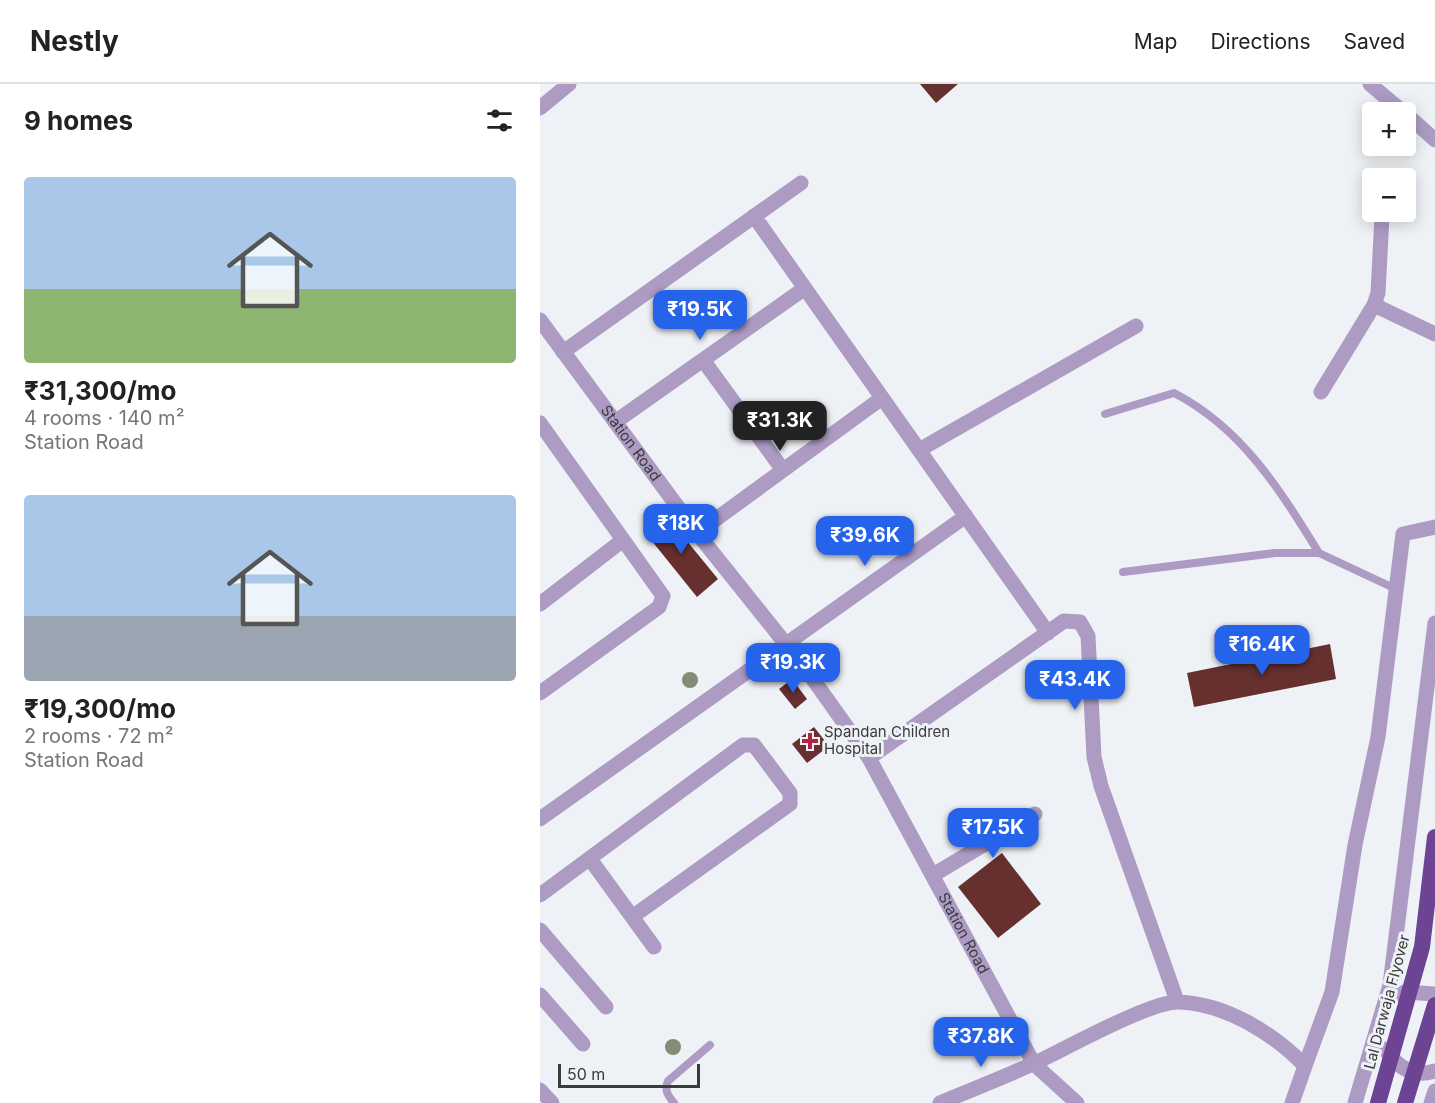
<!DOCTYPE html>
<meta charset="utf-8">
<style>
:root{--surface:#fff;--page:#f6f6f6;--text:#222;--muted:#767676;--line:#e0e0e0;--accent:#2563eb}
body{margin:0;font-family:Inter,sans-serif;background:var(--page);color:var(--text);height:100vh;display:flex;flex-direction:column;font-size:22px;white-space:nowrap}
*{box-sizing:border-box;margin:0}
p{font-size:20px;color:var(--muted)}
.icon{flex:none;width:33px;height:33px;fill:none;stroke:currentColor;stroke-width:2;stroke-linecap:round;stroke-linejoin:round}
.map{position:relative;flex:1;overflow:hidden}
.panel{display:flex;flex-direction:column;background:var(--surface);width:540px}
.panel>*{flex:none}
.buttons{position:absolute;left:822px;top:18px;display:grid;gap:12px}
.buttons a{display:grid;place-items:center;width:54px;height:54px;border-radius:6px;background:var(--surface);box-shadow:0 3px 15px #0003;font-size:30px}
.scale{position:absolute;left:18px;bottom:15px;width:142px;box-sizing:border-box;padding-left:6px;border:3px solid #393b3c;border-top:0;font-size:16px;line-height:21px;white-space:nowrap;color:#393b3c;-webkit-text-stroke:4px #eef1f5;paint-order:stroke}
.price{position:absolute;translate:-50% -51px;padding:0 14px;border-radius:12px;background:var(--accent);color:#fff;font-size:20px;line-height:39px;filter:drop-shadow(0 2px 3px #0008)}
.price::after{content:'';position:absolute;left:50%;top:36px;width:18px;height:14px;margin-left:-9px;background:inherit;clip-path:polygon(0 0,100% 0,50% 100%)}
.price.current{background:#222;color:#fff}
ul{padding:0;list-style:none}
li{display:grid;align-content:center;gap:12px;height:318px;padding:0 24px}
li span{display:grid;place-items:center;height:186px;border-radius:6px;color:#555}
li>.icon{margin-inline-start:auto}
span .icon{width:108px;height:108px;fill:#fffc;stroke-width:1}
li b{font-size:26px}
h2{display:flex;justify-content:space-between;align-items:center;height:72px;padding:0 24px;font-size:26px}
header{display:flex;align-items:center;gap:36px;box-sizing:border-box;height:84px;padding:0 30px;background:var(--surface);border-bottom:2px solid var(--line)}
header strong{font-size:28px}
nav{display:flex;gap:33px;margin-inline-start:auto;font-size:21px}
main{display:flex;flex:1;min-height:0}
.map>svg:first-child{display:block}
.building{fill:#66302f}
.lines{fill:none;stroke-linecap:round;stroke-linejoin:round}
.service{stroke:#ad9bc4;stroke-width:8}
.minor{stroke:#ad9bc4;stroke-width:15}
.tertiary{stroke:#ad9bc4;stroke-width:15}
.trunk-bridge{stroke:#6c4493;stroke-width:16}
.tree{fill:#848c76}
.poi-dot{fill:#b52341;stroke:#eef1f5;stroke-width:2}
.labels{text-anchor:middle;stroke-width:6;stroke-linejoin:round;paint-order:stroke}
.street-label{font-size:15px;fill:#393b3c;stroke:#eef1f5}
.poi-label{font-size:15px;fill:#393b3c;stroke:#eef1f5;text-anchor:start}
</style>
<header>
<strong>Nestly</strong>
<nav><a>Map</a><a>Directions</a><a>Saved</a></nav>
</header>
<main>
<section class="panel">
<h2>9 homes<svg class="icon" aria-label="filters" viewBox="0 0 24 24"><path d="M4 7h16M4 17h16"/><circle cx="9" cy="7" r="2"/><circle cx="15" cy="17" r="2"/></svg></h2>
<ul>
<li><span style="background:linear-gradient(#a9c7e8 60%,#8fb573 0)"><svg class="icon" aria-label="home" viewBox="0 0 24 24"><path d="M3 11l9-7 9 7M6 9v11h12V9"/></svg></span><div><b>₹31,300/mo</b><p>4 rooms · 140 m²</p><p>Station Road</p></div></li>
<li><span style="background:linear-gradient(#a9c7e8 65%,#9aa5b1 0)"><svg class="icon" aria-label="home" viewBox="0 0 24 24"><path d="M3 11l9-7 9 7M6 9v11h12V9"/></svg></span><div><b>₹19,300/mo</b><p>2 rooms · 72 m²</p><p>Station Road</p></div></li>
</ul>
</section>
<div class="map">
<svg width="895" height="1019" viewBox="0 0 895 1019">
<rect width="100%" height="100%" fill="#eef1f5"/>
<!-- building -->
<path class="building" d="M380 0H418L396 19Z
M124 429 178 495 157 513 103 446Z
M790 560 796 595 654 623 647 589Z
M252 595 267 615 255 625 239 605Z
M274 643 289 662 267 679 252 660Z
M462 769 501 820 458 854 418 803Z"/>
<g class="lines">
<!-- service -->
<path class="service" d="M565 330 634 309C702 344 740 406 779 469
M583 488 735 469H779L856 505
M134 1019C128 1012 124 1006 128 997L170 961"/>
<!-- minor -->
<path class="minor" d="M214 132 508 549
M834 221 895 250
M23 268 261 99
M163 276 243 386
M781 308 834 221 838 209 842 132
M75 338 265 204
M0 339 123 512 119 523 0 609
M379 366 596 242
M157 449 342 314
M0 520 83 456
M329 674 524 537 540 538 548 552 554 673 561 702 637 917
M0 735 426 432
M50 775 114 863
M393 791 495 730
M0 811 203 661H214L250 709V720L92 833
M0 846 66 923
M0 911 43 960
M0 1006 12 1019
M400 1019C433 1005 465 993 497 978 525 965 613 916 639 918 686 920 733 949 765 982L792 908 815 761 838 653 863 450 895 443
M752 1019 765 982"/>
<!-- tertiary -->
<g class="tertiary">
<path d="M830 0 863 28"/>
<path d="M0 24 29 0"/>
<path d="M866 30 895 56"/>
<path id="s1" d="M0 236 157 449 265 584 329 674 494 980 537 1019"/>
<path d="M846 916 865 908 895 910"/>
<path d="M845 965C857 983 873 994 895 987"/>
<path d="M815 1019 850 901 895 539"/>
<path d="M891 1019 895 1007"/>
</g>
<!-- trunk-bridge -->
<path class="trunk-bridge" d="M838 1019 882 863 895 753
M865 1019 895 921"/>
</g>
<!-- trees -->
<g class="tree">
<circle cx="150" cy="596" r="8"/>
<circle cx="133" cy="963" r="8"/>
</g>
<!-- markers -->
<path class="poi-dot" d="M267 648h6v6h6v6h-6v6h-6v-6h-6v-6h6z"/>
<g class="labels">
<!-- street labels -->
<g class="street-label">
<text dy="5" stroke="none"><textPath href="#s1" startOffset="153">Station Road</textPath></text>
<text dy="5" stroke="none"><textPath href="#s1" startOffset="747">Station Road</textPath></text>
<text transform="translate(847 918) rotate(-75)" y="5">Lal Darwaja Flyover</text>
</g>
<!-- poi labels -->
<g class="poi-label">
<text x="284" y="653">Spandan Children<tspan x="284" dy="17">Hospital</tspan></text>
</g>
</g>
</svg>
<div class="buttons">
<a>+</a>
<a>−</a>
</div>
<div class="scale">50 m</div>
<b class="price" style="left:160px;top:257px">₹19.5K</b>
<b class="price current" style="left:240px;top:368px">₹31.3K</b>
<b class="price" style="left:141px;top:471px">₹18K</b>
<b class="price" style="left:325px;top:483px">₹39.6K</b>
<b class="price" style="left:722px;top:592px">₹16.4K</b>
<b class="price" style="left:253px;top:610px">₹19.3K</b>
<b class="price" style="left:535px;top:627px">₹43.4K</b>
<b class="price" style="left:453px;top:775px">₹17.5K</b>
<b class="price" style="left:441px;top:984px">₹37.8K</b>
</div>
</main>
